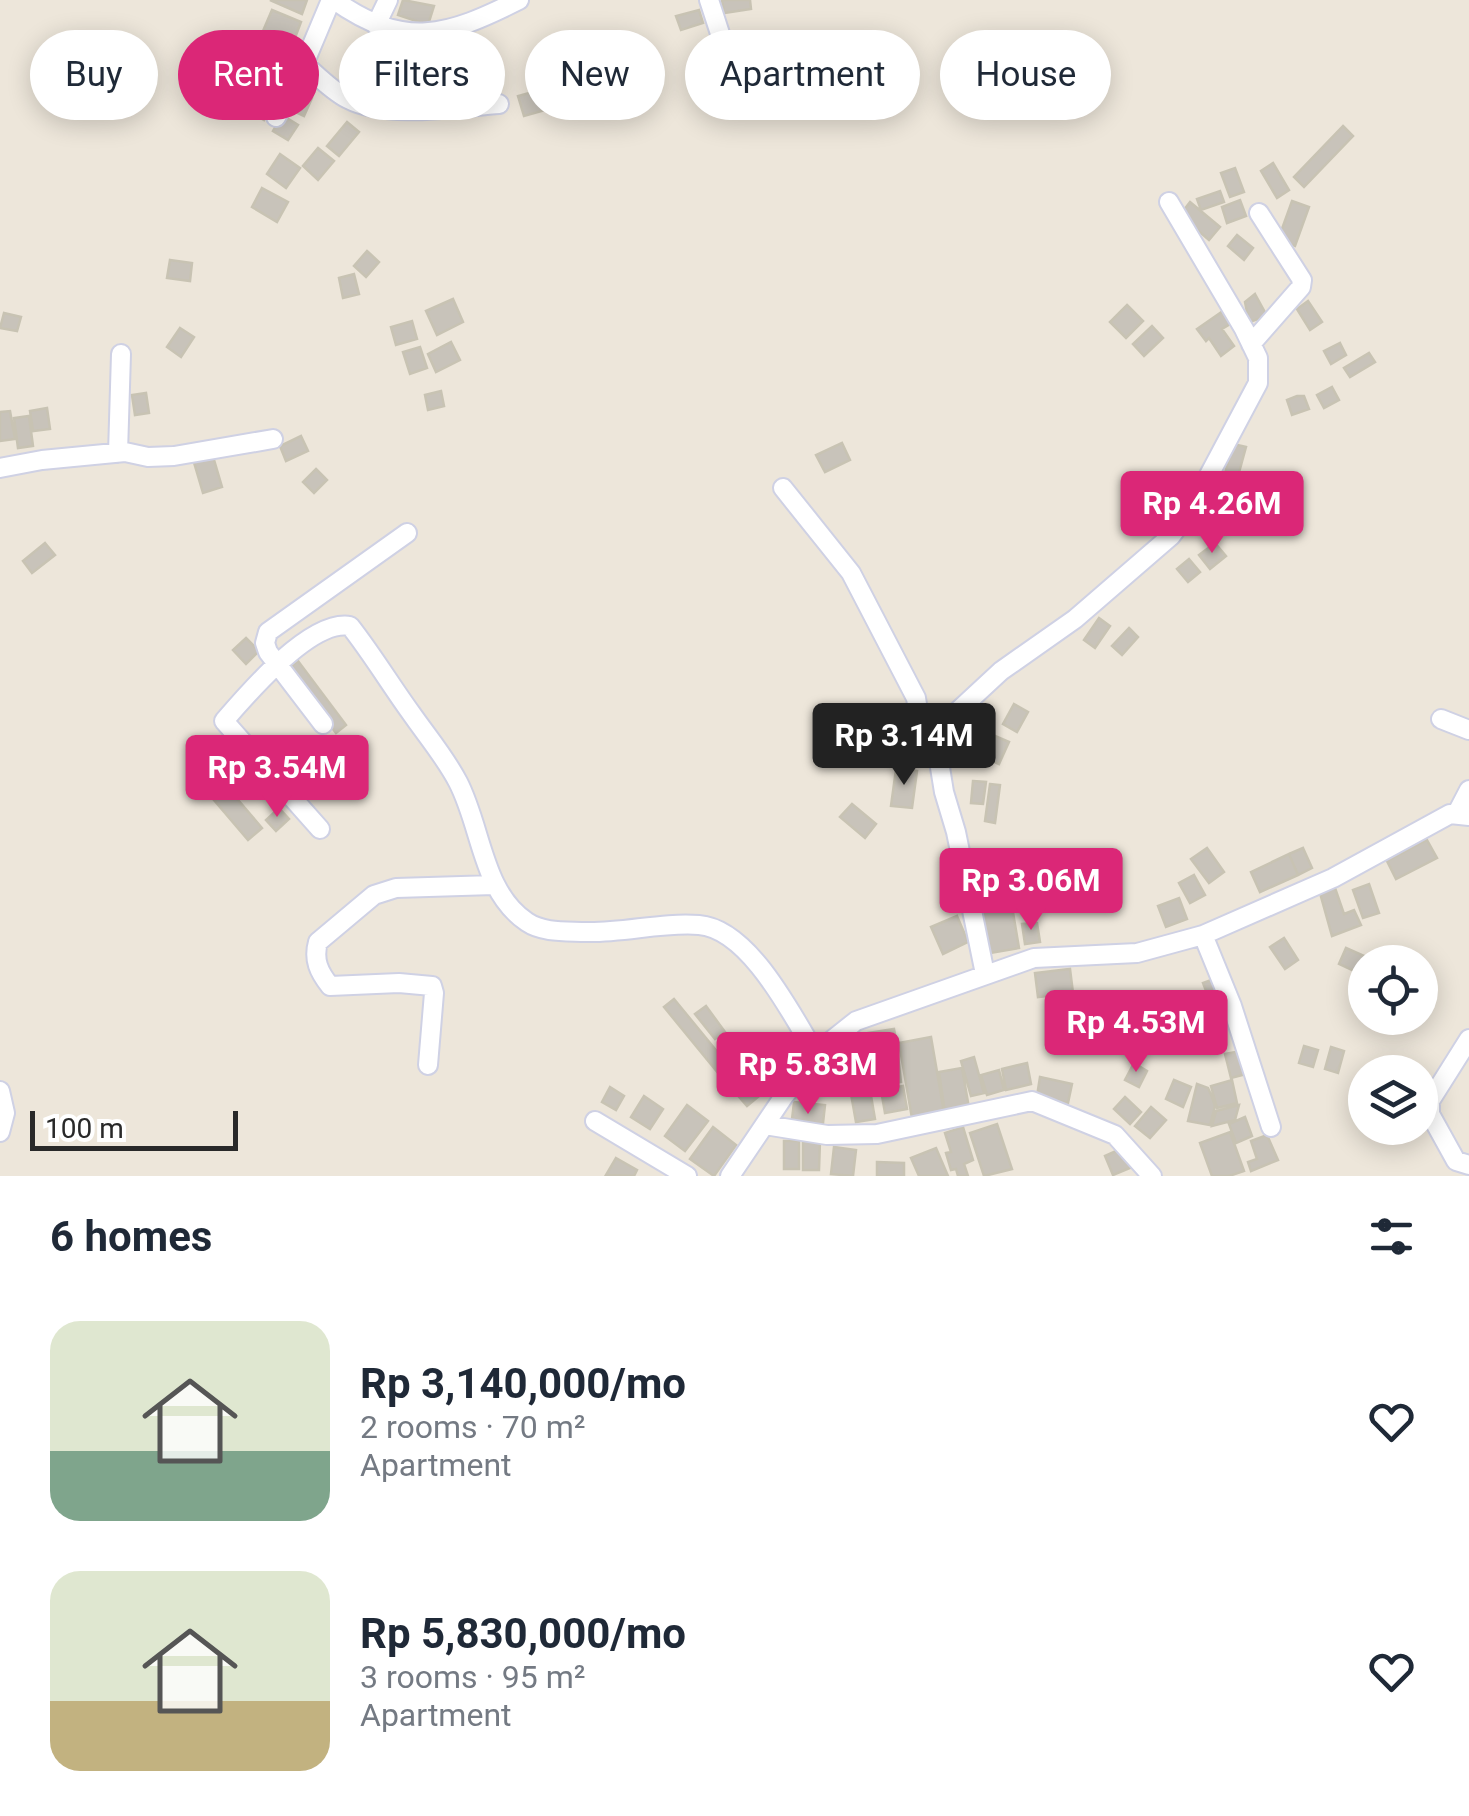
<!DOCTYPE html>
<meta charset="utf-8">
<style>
:root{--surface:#fff;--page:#f2f2f3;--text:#1f2937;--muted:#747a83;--accent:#db2777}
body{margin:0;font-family:Roboto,sans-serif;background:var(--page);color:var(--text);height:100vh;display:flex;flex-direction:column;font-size:38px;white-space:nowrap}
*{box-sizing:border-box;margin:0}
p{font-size:32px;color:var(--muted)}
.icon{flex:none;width:55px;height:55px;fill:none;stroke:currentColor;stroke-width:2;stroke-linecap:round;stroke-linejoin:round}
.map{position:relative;height:1176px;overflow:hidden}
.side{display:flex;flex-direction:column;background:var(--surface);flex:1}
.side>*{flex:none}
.top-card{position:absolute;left:30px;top:30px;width:1410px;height:90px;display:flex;gap:20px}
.buttons{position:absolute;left:1348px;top:945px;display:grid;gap:20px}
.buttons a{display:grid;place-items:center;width:90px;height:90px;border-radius:50%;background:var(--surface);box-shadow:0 5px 25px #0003;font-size:50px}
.scale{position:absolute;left:30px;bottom:25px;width:208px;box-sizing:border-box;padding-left:10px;border:5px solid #292929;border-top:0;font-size:28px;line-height:35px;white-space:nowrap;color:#292929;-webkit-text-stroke:8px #fff;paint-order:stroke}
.price{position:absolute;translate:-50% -85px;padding:0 22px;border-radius:10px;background:var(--accent);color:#fff;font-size:32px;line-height:65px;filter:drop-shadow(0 2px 5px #0008)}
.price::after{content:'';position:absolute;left:50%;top:60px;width:30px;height:22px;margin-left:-15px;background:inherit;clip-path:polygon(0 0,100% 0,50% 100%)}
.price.on{background:#222;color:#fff}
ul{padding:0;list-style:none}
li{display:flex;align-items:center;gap:30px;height:250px;padding:0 50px}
li span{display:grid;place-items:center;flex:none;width:280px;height:200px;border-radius:30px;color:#555}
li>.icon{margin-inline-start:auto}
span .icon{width:120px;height:120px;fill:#fffc;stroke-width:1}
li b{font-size:42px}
h2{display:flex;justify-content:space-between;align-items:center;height:120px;padding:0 50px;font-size:42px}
.chip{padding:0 35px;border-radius:45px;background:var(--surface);box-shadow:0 5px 25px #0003;font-size:35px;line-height:90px}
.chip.on{background:var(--accent);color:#fff}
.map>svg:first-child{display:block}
.building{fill:#c8c3ba;stroke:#c8c3b3;stroke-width:2.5}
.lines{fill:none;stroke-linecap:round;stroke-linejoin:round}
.minor-casing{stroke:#cfd1e4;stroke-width:22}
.minor{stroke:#fff;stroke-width:18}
</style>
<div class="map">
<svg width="1469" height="1176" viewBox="0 0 1469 1176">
<rect width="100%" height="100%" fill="#ede6da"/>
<!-- building -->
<path class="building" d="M270 0H307L302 14Z
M403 0 434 6 428 25 398 15Z
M722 0H750L751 9 724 13Z
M272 10 301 22 293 43 263 31Z
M699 10 703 23 681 30 676 16Z
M256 57 271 67 261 82 246 72Z
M275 62 294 69 287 86 268 79Z
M255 85 276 97 264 120 243 108Z
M543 89 549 109 524 116 518 96Z
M296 90 312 98 304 116 287 108Z
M282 115 298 125 288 140 273 131Z
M347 122 359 132 339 156 327 146Z
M1343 126 1353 136 1304 187 1294 177Z
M318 148 334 161 318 180 303 166Z
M280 154 300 168 286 188 267 174Z
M1273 163 1289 190 1277 198 1261 171Z
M1235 168 1244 192 1230 197 1221 173Z
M262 188 288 202 277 222 252 207Z
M1220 191 1224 202 1201 210 1197 199Z
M1240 200 1246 216 1227 223 1222 207Z
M1292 201 1309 207 1295 246 1278 240Z
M1190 202 1220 227 1209 240 1180 215Z
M1237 235 1253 248 1244 260 1228 246Z
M367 251 379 262 366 277 354 266Z
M170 260 192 263 190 281 167 278Z
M354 274 359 294 343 298 339 278Z
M1255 294 1267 316 1249 322 1245 302Z
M453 299 463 322 437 335 426 311Z
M1308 301 1322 322 1310 330 1297 309Z
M1127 305 1143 321 1126 338 1110 322Z
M1223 311 1232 323 1222 329 1234 346 1221 356 1209 338 1206 341 1197 329Z
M4 313 21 317 17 331 0 328Z
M412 321 417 339 396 345 391 327Z
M1152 326 1163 338 1144 356 1133 344Z
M180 328 194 337 181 357 167 347Z
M451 342 460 360 436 372 428 354Z
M1340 343 1346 355 1331 364 1324 351Z
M420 347 427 368 410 374 403 352Z
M1369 353 1375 362 1350 377 1344 368Z
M1332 387 1339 400 1324 408 1317 395Z
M441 391 444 406 428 410 425 395Z
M146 393 149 413 135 415 132 395Z
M1297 396H1304L1309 409 1292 415 1287 400Z
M47 408 50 429 33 431 30 411Z
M10 411 15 439 0 441V412Z
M29 416 33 446 18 448 14 418Z
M301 436 308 451 286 461 280 446Z
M842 443 850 460 825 472 816 455Z
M1233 444 1246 447 1235 487 1222 484Z
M212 453 222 487 203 493 193 459Z
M316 469 327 480 314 493 303 482Z
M45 543 55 555 32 573 23 561Z
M1215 543 1226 556 1210 569 1199 555Z
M1189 559 1200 572 1188 582 1177 569Z
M1099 618 1110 626 1095 648 1084 640Z
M1129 628 1138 637 1122 655 1112 646Z
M246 638 259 651 246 664 233 650Z
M298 661 346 725 336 733 287 669Z
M1014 704 1028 712 1017 732 1003 724Z
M995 736 1009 742 999 764 985 758Z
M226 739 238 753 219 771 206 758Z
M295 751 304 764 292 774 282 761Z
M896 769 917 771 912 808 891 806Z
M221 780 262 828 248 840 207 792Z
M973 781 986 782 983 804 971 803Z
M990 784 1000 785 995 823 985 821Z
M852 804 876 824 865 838 840 817Z
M279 808 289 819 276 831 266 820Z
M1427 840 1437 858 1396 879 1387 861Z
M1207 848 1224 872 1209 883 1191 859Z
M1303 848 1312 868 1298 875 1289 854Z
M1289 854 1298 875 1260 892 1251 872Z
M986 859 989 877 975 880 972 862Z
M1194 875 1205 895 1190 903 1179 883Z
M1007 877 1019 948 984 954 972 883Z
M1369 884 1379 913 1363 918 1353 890Z
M1335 888 1344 914 1354 910 1361 925 1332 936 1320 893Z
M1179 898 1187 919 1166 927 1158 906Z
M957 916 968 942 943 954 931 927Z
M1037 923 1040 942 1025 944 1022 924Z
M1284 938 1298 960 1285 969 1270 947Z
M1346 948 1373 960 1365 962V976L1339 964Z
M1070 969 1073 993 1038 997 1035 973Z
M1219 977 1231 1008 1215 1014 1203 983Z
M1205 994 1211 1011 1179 1022 1173 1006Z
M674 999 733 1071 723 1079 664 1007Z
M706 1006 725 1032 715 1039 695 1014Z
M894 1029 897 1046 870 1050 868 1033Z
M931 1037 945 1118 913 1124 899 1043Z
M771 1039 786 1058 782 1061 788 1070 773 1082 767 1073 761 1077 747 1058Z
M1304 1046 1318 1050 1313 1067 1299 1063Z
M1331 1047 1344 1051 1338 1073 1325 1069Z
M1241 1051 1246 1074 1231 1078 1225 1054Z
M898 1056 901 1082 874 1085 871 1060Z
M974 1057 984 1093 971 1096 961 1061Z
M1027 1063 1031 1084 1006 1090 1002 1069Z
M1134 1063 1147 1071 1139 1087 1125 1080Z
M962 1068 969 1108 945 1113 939 1072Z
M999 1070 1004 1090 987 1095 981 1075Z
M1040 1077 1072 1084 1068 1103 1037 1096Z
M746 1079 759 1096 747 1106 733 1090Z
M1174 1080 1191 1087 1183 1107 1166 1099Z
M1232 1080 1237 1103 1217 1108 1211 1086Z
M1197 1084 1208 1088 1212 1097 1215 1106 1210 1125 1188 1121Z
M903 1086 907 1109 885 1113 881 1090Z
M610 1087 624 1096 616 1110 602 1102Z
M870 1090 875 1119 856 1122 851 1094Z
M644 1096 663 1109 650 1129 631 1117Z
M1125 1097 1141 1112 1130 1124 1114 1109Z
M794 1102 825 1105 822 1132 791 1128Z
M687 1105 708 1121 685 1151 665 1136Z
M1239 1105 1235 1120 1212 1126 1216 1111Z
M1151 1107 1166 1120 1150 1138 1135 1126Z
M1245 1117 1252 1136 1236 1143 1229 1124Z
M997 1124 1012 1169 984 1176 970 1133Z
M713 1127 736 1145 714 1176 690 1159Z
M963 1127 973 1160 964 1164 968 1176H958L956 1169 951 1170 946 1153 951 1152 945 1133Z
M1230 1132 1244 1171 1229 1176H1212L1200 1143Z
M1267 1135 1278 1160 1251 1171 1248 1162 1257 1159 1251 1141Z
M784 1141H799V1169H784Z
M803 1141H820L819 1170H803Z
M834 1147 856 1150 853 1176 831 1174Z
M936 1148 948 1176H919L911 1158Z
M1123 1148 1132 1167 1113 1175 1105 1156Z
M616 1158 637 1170 634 1176 606 1175Z
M877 1162 904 1163V1176H877Z"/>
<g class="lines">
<!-- minor casing -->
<g class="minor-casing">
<path id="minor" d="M334 0C405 50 447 36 519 0
M709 0 727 55 734 92
M376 25 388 0
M304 64C318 76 332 91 348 99 386 119 457 107 499 104
M276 117 299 76 331 0
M1251 344 1301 287 1302 280 1259 213
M118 453 121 354
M0 468 42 460 125 452 148 457 174 456 273 439
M783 488 851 573 916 698 922 735 936 743
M1441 719 1469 730
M323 724 268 652 265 643 268 632 407 533
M1457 813 1469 790
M320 829 224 721C248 693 311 619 350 626 372 654 390 684 411 713 427 736 445 757 458 782 482 828 482 892 527 922 543 933 567 931 586 932 624 933 662 922 699 925 750 929 793 1017 817 1056
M1203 935 1232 1006 1271 1127
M985 974 956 832 944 792 936 743 938 733 946 722 1001 671 1075 619 1171 536 1191 509 1258 383V358L1244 329 1169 202
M1469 1039 1430 1101V1114L1456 1161 1469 1165
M428 1065 434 993 432 986 399 983 330 986C319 972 313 960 318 942L374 895 396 888 494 885
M0 1091 5 1113 0 1132
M595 1121 687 1176
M765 1125 827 1135 877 1134 1032 1101 1115 1135 1152 1176
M730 1176 784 1096 827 1044 856 1021 1034 958 1137 953 1203 935 1333 878 1450 814 1469 816"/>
</g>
<!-- minor -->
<use href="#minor" class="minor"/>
</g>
</svg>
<div class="buttons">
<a><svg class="icon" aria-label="locate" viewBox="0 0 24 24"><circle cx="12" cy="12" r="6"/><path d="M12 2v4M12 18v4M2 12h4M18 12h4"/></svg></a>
<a><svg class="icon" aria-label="layers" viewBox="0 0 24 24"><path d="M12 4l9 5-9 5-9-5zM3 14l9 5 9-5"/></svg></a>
</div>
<div class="scale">100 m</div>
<b class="price" style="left:1212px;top:556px">Rp 4.26M</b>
<b class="price on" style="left:904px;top:788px">Rp 3.14M</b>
<b class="price" style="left:277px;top:820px">Rp 3.54M</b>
<b class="price" style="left:1031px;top:933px">Rp 3.06M</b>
<b class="price" style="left:1136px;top:1075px">Rp 4.53M</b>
<b class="price" style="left:808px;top:1117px">Rp 5.83M</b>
<div class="top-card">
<a class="chip">Buy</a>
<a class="chip on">Rent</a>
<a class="chip">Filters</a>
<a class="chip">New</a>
<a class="chip">Apartment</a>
<a class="chip">House</a>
</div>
</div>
<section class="side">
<h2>6 homes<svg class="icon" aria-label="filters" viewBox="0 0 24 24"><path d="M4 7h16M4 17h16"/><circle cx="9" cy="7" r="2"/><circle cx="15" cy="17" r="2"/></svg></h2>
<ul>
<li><span style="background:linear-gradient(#dfe7d0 65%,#7fa58c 0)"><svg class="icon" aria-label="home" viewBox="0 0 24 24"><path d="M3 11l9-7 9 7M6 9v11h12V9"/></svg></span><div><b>Rp 3,140,000/mo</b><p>2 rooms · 70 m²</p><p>Apartment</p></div><svg class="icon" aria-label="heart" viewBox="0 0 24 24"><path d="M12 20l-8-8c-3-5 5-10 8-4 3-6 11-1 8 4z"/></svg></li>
<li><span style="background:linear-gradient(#dfe7d0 65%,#c2b280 0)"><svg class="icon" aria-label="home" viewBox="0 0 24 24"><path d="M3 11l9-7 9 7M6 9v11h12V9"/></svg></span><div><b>Rp 5,830,000/mo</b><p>3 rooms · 95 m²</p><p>Apartment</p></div><svg class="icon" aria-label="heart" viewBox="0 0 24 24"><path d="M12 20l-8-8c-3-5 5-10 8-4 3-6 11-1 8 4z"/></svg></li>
</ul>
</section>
